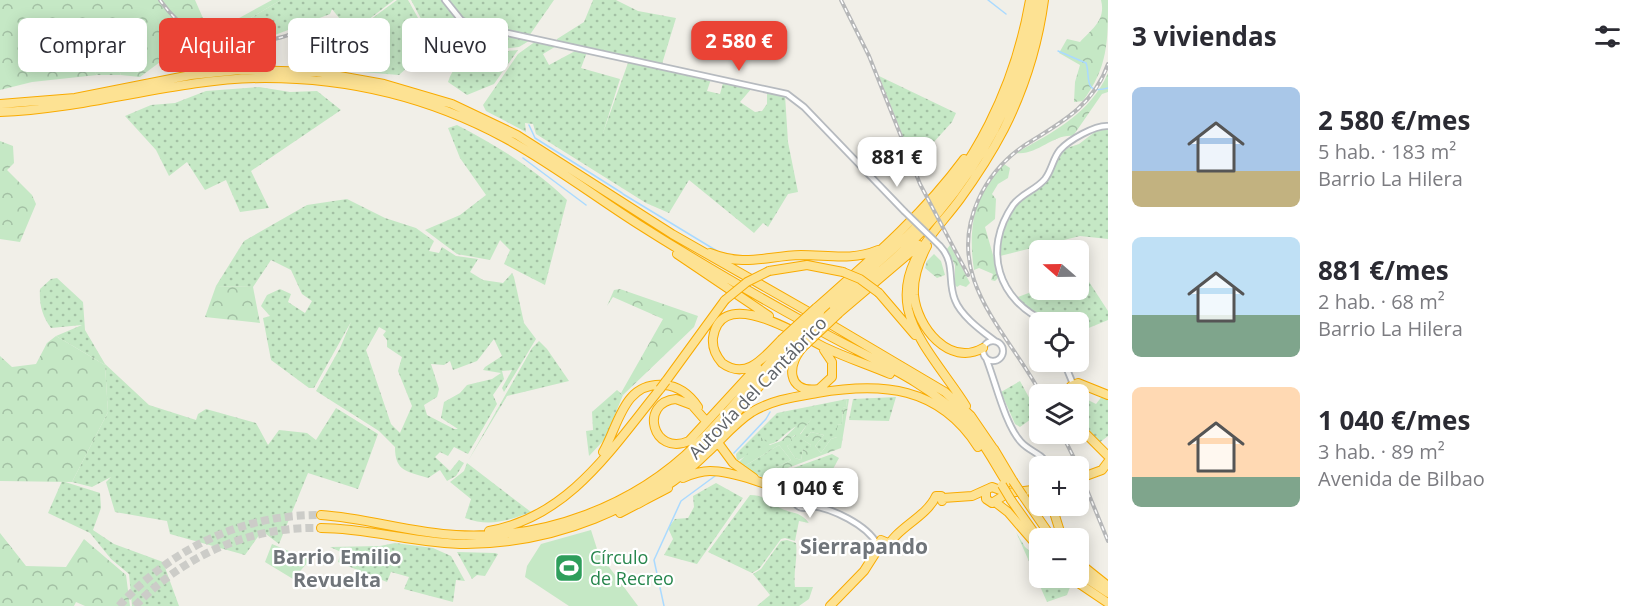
<!DOCTYPE html>
<html lang="es">
<meta charset="utf-8">
<style>
:root{--surface:#fff;--page:#f2f2f3;--text:#2b2b33;--muted:#7c7c81;--accent:#ea4335}
body{margin:0;font-family:"Open Sans",sans-serif;background:var(--page);color:var(--text);height:100vh;display:flex;flex-direction:column;font-size:22px;white-space:nowrap}
*{box-sizing:border-box;margin:0}
p{font-size:20px;color:var(--muted)}
.icon{flex:none;width:33px;height:33px;fill:none;stroke:currentColor;stroke-width:2;stroke-linecap:round;stroke-linejoin:round}
.map{position:relative;flex:1;overflow:hidden}
.sheet{display:flex;flex-direction:column;background:var(--surface);width:540px}
.sheet>*{flex:none}
.top-card{position:absolute;left:18px;top:18px;width:570px;height:54px;display:flex;gap:12px}
.needle{width:39px;rotate:290deg}
.controls{position:absolute;left:1029px;top:240px;display:grid;gap:12px}
.controls a{display:grid;place-items:center;width:60px;height:60px;border-radius:9px;background:var(--surface);box-shadow:0 3px 15px #0003;font-size:30px}
.price{position:absolute;translate:-50% -51px;padding:0 14px;border-radius:12px;background:#fff;color:#222;font-size:20px;line-height:39px;filter:drop-shadow(0 2px 3px #0008)}
.price::after{content:'';position:absolute;left:50%;top:36px;width:18px;height:14px;margin-left:-9px;background:inherit;clip-path:polygon(0 0,100% 0,50% 100%)}
.price.selected{background:var(--accent);color:#fff}
ul{padding:0;list-style:none}
li{display:flex;align-items:center;gap:18px;height:150px;padding:0 24px}
li span{display:grid;place-items:center;flex:none;width:168px;height:120px;border-radius:9px;color:#555}
li>.icon{margin-inline-start:auto}
span .icon{width:72px;height:72px;fill:#fffc;stroke-width:1}
li b{font-size:26px}
h2{display:flex;justify-content:space-between;align-items:center;height:72px;padding:0 24px;font-size:26px}
.pill{padding:0 21px;border-radius:9px;background:var(--surface);box-shadow:0 3px 15px #0003;font-size:21px;line-height:54px}
.pill.selected{background:var(--accent);color:#fff}
main{display:flex;flex:1;min-height:0}
.map>svg:first-child{display:block}
.grass{fill:url(#grass-dots);fill-rule:evenodd}
.forest{fill:url(#forest-crowns);fill-rule:evenodd}
.green{fill:#c5e8c5}
.lines{fill:none;stroke-linecap:round;stroke-linejoin:round}
.stream{stroke:#aadaff;stroke-width:1.5}
.highway-tunnel{stroke:#ccccc8;stroke-width:8;stroke-dasharray:8 4;stroke-linecap:butt}
.secondary-casing{stroke:#b6babf;stroke-width:8}
.highway-casing{stroke:#f9ab00;stroke-width:10}
.secondary{stroke:#fff;stroke-width:4.5}
.highway{stroke:#fde293;stroke-width:8}
.rail-casing{stroke:#b6b7b8;stroke-width:4}
.rail{stroke:#fff;stroke-width:1.5;stroke-dasharray:4.5;stroke-linecap:butt}
.secondary-bridge-casing{stroke:#b6babf;stroke-width:8;stroke-linecap:butt}
.highway-bridge-casing{stroke:#f9ab00;stroke-width:10;stroke-linecap:butt}
.secondary-bridge{stroke:#fff;stroke-width:4.5}
.highway-bridge{stroke:#fde293;stroke-width:8}
.labels{text-anchor:middle;stroke-width:4.5;stroke-linejoin:round;paint-order:stroke}
.street-label{font-size:18px;fill:#5f6368;stroke:#fff}
.leisure-label{font-size:18px;fill:#27864d;stroke:#fff;text-anchor:start}
.neighbourhood-label{font-size:20px;font-weight:bold;fill:#70757a;stroke:#fff}
.quarter-label{font-size:21px;font-weight:bold;fill:#70757a;stroke:#fff}
</style>
<main>
<div class="map">
<svg width="1108" height="606" viewBox="0 0 1108 606">
<defs>
<pattern id="grass-dots" width="8" height="8" patternUnits="userSpaceOnUse" patternTransform="scale(1.5)"><rect width="8" height="8" fill="#c5e8c5"/><path d="M2 2h.1M6 6h.1" fill="none" stroke="#a3c0a4" stroke-width="1.8" stroke-linecap="round"/></pattern>
<pattern id="forest-crowns" width="20" height="18" patternUnits="userSpaceOnUse" patternTransform="scale(1.5)"><rect width="20" height="18" fill="#c5e8c5"/><path d="M2 6a3 3 0 1 1 6 0M12 15a3 3 0 1 1 6 0" fill="none" stroke="#a3c0a4"/></pattern>
</defs>
<rect width="100%" height="100%" fill="#f1efe8"/>
<!-- grass -->
<path class="grass" d="M281 0H394L351 33 332 9 330 14 267 38 219 40 220 37 243 23 249 25 247 21 249 19Z
M397 0H408L432 43 411 68 409 66 399 75 337 70 322 55Z
M411 0H443L461 22 532 39 519 47 438 56 435 45Z
M447 0H554L529 36 465 21Z
M593 0H616L638 11 676 18 662 64 557 42V39L584 22Z
M100 37 109 49 121 75H97L85 59 67 63 62 51 82 40Z
M536 41 558 45 543 54 549 65 577 50 587 52 581 68 620 79 603 133 629 60 711 79 707 91 720 94 723 83 752 88 740 102 755 112 762 111 767 104V91L785 95 788 142 798 192 788 194 768 227 763 223 754 233 689 180 669 213 646 203 536 134 533 124 525 123 526 132 486 111 483 105 518 54Z
M518 50 494 84 467 95 448 82C458 50 489 53 518 50Z
M879 76 956 113 952 122 914 164Z
M259 87 290 92 317 91 341 110 251 171 269 208 240 212 226 180 205 190 187 162 169 176 156 150 125 116 151 105 175 103 206 91Z
M457 125C496 145 535 169 567 200L545 285 504 264 510 250 500 240 490 260 457 254 425 230 460 215 486 195 460 158 448 128Z
M1100 128 1108 129V239L1080 236 1000 256 1002 236 1013 209 1019 200 1045 183 1064 149 1079 144Z
M347 199 385 218 416 228 434 241 429 251 439 253 442 247 456 256 478 259 470 272 483 280 503 283 512 273 514 277 524 323 536 339 504 392 502 388 512 370 502 371 504 379 493 395 497 404 468 454 454 447 448 456 440 452 435 457 450 471 459 460 464 463 456 476 447 481 440 470 428 478C407 471 395 472 395 447L379 431 316 391 340 348 351 322 314 388H309L271 360 263 318 270 316 261 306 267 295 280 289 291 294 288 302 305 313 312 301 302 294 291 270 271 260 253 287 216 286 244 241 307 205ZM379 327 386 331 383 335 387 340V347L402 357 398 371 412 406 400 433 391 424 366 350ZM494 339 502 356 485 367 483 370 501 373 492 379 467 385 460 393 444 402 441 418 458 429H454L427 415 424 405 437 397 439 389 431 364 444 365 450 361 453 370 477 361Z
M1080 268 1108 311V320L1079 332 1078 322C1050 322 1037 320 1018 297L1039 289 1078 290Z
M57 278 83 302 85 330 105 364 149 405 196 420 198 414 206 409 256 423 268 445 279 430 307 433 316 440 336 408 378 434 358 489 308 473 279 544 262 531 245 555 170 534 167 521 115 512 106 482 111 477 92 487 72 482 108 412 105 365 56 336 82 325 51 328C42 316 39 304 40 289L51 279Z
M539 341 547 349 569 381 507 396 468 461 532 348Z
M1020 381 1038 414 1020 427 1015 424 1001 392Z
M617 390 623 395 605 439 589 456 586 431 593 430 592 412Z
M1103 395 1108 397V436L1099 443C1084 432 1079 425 1078 406L1088 400 1096 404Z
M896 397 889 421 849 420 853 399Z
M847 399 846 407 843 408 842 424 837 425V437L831 439 821 453 815 446 824 435 811 432 807 437 800 435 811 419C804 423 795 426 788 432 779 439 776 446 762 444L761 448 737 461 736 454 777 413Z
M796 435 811 445 809 453 803 449 801 460 795 458 787 446 792 443 791 438Z
M779 445 791 460 775 468 764 478 743 467Z
M832 454 839 458 827 480 789 485 771 481 785 471Z
M467 463 531 512C508 521 489 527 465 518L471 499 450 482 464 471Z
M62 481 100 493 101 508 93 530 114 544 163 562 179 606H132L129 574 111 559 90 533 48 513Z
M716 483 743 498 697 564 664 555 673 539 668 528 675 519 688 518 694 507 693 496Z
M750 495C764 495 769 502 780 508 792 514 800 511 809 523L799 521 795 541 785 538 781 539 759 569 752 573 708 552Z
M1016 532 1025 547 1039 559 1040 578H1066L1072 582 1067 595 1047 602Z
M787 540 796 543C798 559 793 571 795 587H813L809 599 799 606H757L770 595 753 574 761 569 781 541Z
M395 543 433 548 451 556 465 581 456 580 453 602 404 589 409 577 391 572 387 582 338 562 341 552 330 547 380 546Z
M457 552 495 553 498 554 485 576 477 575 472 579Z"/>
<!-- forest -->
<path class="forest" d="M0 0H195L210 34 272 0H281L249 19 247 22 249 26 242 23 220 37 219 40 230 46 231 50 164 59 140 77 121 75 109 49 100 37 82 40 62 51 67 63 85 59 97 75 32 82 0 90Z
M1101 0H1108C1108 42 1108 67 1083 101L1074 102 1075 82 1080 65 1059 53 1067 39 1080 42C1093 28 1106 20 1101 0Z
M1108 73V92L1102 94 1073 136C1053 134 1037 156 1016 153 1053 132 1090 114 1108 73Z
M0 141 13 146 14 163 7 170 32 195 36 204 20 242 0 239Z
M1004 164 1010 168 1008 178 998 184 992 194 996 199 995 219 985 227 995 262 997 260 999 277 995 281 991 280 993 274 979 268 974 270C968 233 973 189 1004 164Z
M950 245 970 283 966 287 960 285 957 287 955 285V265L947 249Z
M934 254 941 261 945 275 937 278 925 268 927 261Z
M216 286 253 287 260 323 205 317Z
M620 289 698 316 694 327 623 395 621 393 663 319 613 297 607 306 614 290Z
M56 336 105 365 108 412 72 482 0 481V356L12 367 36 364 47 343Z
M847 399H849L841 448 785 469 769 478 766 477 775 468 791 460 779 445 743 467 739 462 749 452 761 448V437L770 445 781 441 809 414 812 418 800 434 807 437 811 432 824 435 815 446 821 453 831 439 837 437V425L842 424 843 408 846 407ZM795 435 811 445 808 452 803 449 801 460 795 458 787 446 793 443 791 438Z
M0 533 26 566 66 567 84 539 126 575 130 606H85L76 602 74 606H0Z"/>
<!-- green -->
<path class="green" d="M591 530 598 552 638 606H569L525 577 527 566 541 544Z
M272 544 310 560 293 579 265 562Z"/>
<g class="lines">
<!-- stream -->
<path class="stream" d="M988 0 1006 14
M1058 51 1086 63C1091 77 1082 95 1108 88
M529 125 535 138 622 193
M523 158 586 205
M623 194 717 251
M734 453 766 419 770 412
M664 606 654 560 681 501 715 476"/>
<!-- highway-tunnel -->
<path class="highway-tunnel" d="M119 606C171 549 242 514 321 515
M135 606C184 555 251 526 321 528"/>
<!-- secondary casing -->
<g class="secondary-casing">
<path id="secondary" d="M445 0 461 20 471 25 787 94 804 107 904 211
M940 246C956 263 947 281 955 300 961 316 982 331 995 341
M1047 322C998 301 982 250 1013 205 1022 193 1036 190 1045 179 1052 170 1053 158 1060 150 1069 140 1095 125 1108 126
M983 351a10 10 0 1 1 20 0a10 10 0 1 1-20 0Z
M986 358C995 380 1005 425 1021 442 1030 452 1042 453 1049 466
M1064 362 1073 384
M794 498a10 10 0 1 1 20 0a10 10 0 1 1-20 0Z
M811 506C832 508 867 525 877 544"/>
</g>
<!-- highway casing -->
<g class="highway-casing">
<path id="highway" d="M0 104 75 98 191 75 240 70 317 72 384 84 452 104 517 135 672 234 814 315
M0 112C90 109 176 78 265 78 349 78 431 98 505 138 551 163 594 196 638 224 693 259 750 292 806 323
M927 246C919 261 913 278 914 295 917 327 949 367 983 348
M710 253C745 267 766 256 801 255 828 255 852 261 878 250
M677 254 769 316
M769 271 807 265 843 272
M879 293 915 335
M816 308C869 261 922 216 964 159
M833 311C856 290 881 272 903 251 973 182 1022 98 1038 0
M820 312C851 284 884 260 913 230 975 167 1015 87 1030 0
M839 313 919 245
M825 321 945 392 971 416 995 451
M817 329C866 357 926 380 966 422 983 440 994 463 1007 483
M781 340C764 357 747 381 722 363 716 356 712 348 713 338 721 283 802 337 826 348 847 358 869 365 890 374
M805 345C786 363 786 394 819 389L832 377V362L824 350
M666 381 725 300
M1067 394 1071 386 1078 383 1108 395
M966 406C949 378 915 341 908 309 899 262 935 233 960 199 976 177 991 154 1004 129 1024 89 1038 45 1044 0
M706 421 692 405 676 399C639 402 652 457 689 441L757 367
M1078 426 1108 456
M719 444 733 463 754 478
M994 449 1013 481
M603 452C619 425 623 382 664 385 678 386 690 395 698 407
M1083 477 1102 470 1108 462
M683 478C692 474 700 471 710 471 729 471 781 486 793 499
M662 489C679 478 694 466 708 452 723 438 735 423 752 412 772 400 794 397 817 393 882 382 939 386 978 447
M986 491V499L992 503 1008 493
M1023 496 1052 538
M943 498 972 496 992 487 1008 493 1040 489
M1011 500 1040 541
M995 502 1008 512 1040 549
M638 504 652 496
M1052 506 1062 538
M620 513 668 488
M321 515C367 518 411 533 456 535 544 540 635 506 697 444 730 412 757 376 788 342
M321 528C370 528 417 544 466 544 554 543 641 510 705 447 738 414 766 376 799 342
M489 531C569 517 612 448 660 389
M888 543 881 540 877 548 882 551 886 550C895 528 926 518 936 496H941L942 501
M1078 562 1108 586
M1078 573 1108 593
M1071 578 1108 603
M830 606 864 571 878 549"/>
</g>
<!-- secondary -->
<use href="#secondary" class="secondary"/>
<!-- highway -->
<use href="#highway" class="highway"/>
<!-- rail casing -->
<g class="rail-casing">
<path id="rail" d="M160 0C207 67 266 44 329 21
M841 0 869 56 920 184 968 275
M1041 394C1021 356 988 321 974 280 955 224 985 168 1033 140 1066 120 1095 102 1108 64
M1062 434 1078 466
M1078 468 1108 541"/>
</g>
<!-- rail -->
<use href="#rail" class="rail"/>
<!-- secondary-bridge casing -->
<g class="secondary-bridge-casing">
<path id="secondary-bridge" d="M904 211 940 246"/>
</g>
<!-- highway-bridge casing -->
<g class="highway-bridge-casing">
<path id="highway-bridge" d="M843 272 860 279 879 293
M725 300 747 282 769 271
M781 340 816 308
M788 342 820 312
M799 342 833 311
M805 345 839 313
M660 389 666 381
M1013 481 1023 496
M1002 485 1011 500"/>
</g>
<!-- secondary-bridge -->
<use href="#secondary-bridge" class="secondary-bridge"/>
<!-- highway-bridge -->
<use href="#highway-bridge" class="highway-bridge"/>
</g>
<!-- icons -->
<defs>
<g id="stadium-square" transform="scale(1.5)"><rect x="-9" y="-9" width="18" height="18" rx="4" fill="#2e9e5b" stroke="#fff"/><path d="M0-5a6.5 5 0 1 0 0 10a6.5 5 0 1 0 0-10ZM-3.5-1.8h7v3.6h-7Z" fill="#fff"/></g>
</defs>
<g fill-rule="evenodd">
<use href="#stadium-square" x="569" y="568"/>
</g>
<g class="labels">
<!-- street labels -->
<g class="street-label">
<text transform="translate(758 388) rotate(-46)" y="6">Autovía del Cantábrico</text>
</g>
<!-- leisure labels -->
<g class="leisure-label">
<text x="590" y="564">Círculo<tspan x="590" dy="21">de Recreo</tspan></text>
</g>
<!-- neighbourhood labels -->
<g class="neighbourhood-label">
<text x="337" y="564">Barrio Emilio<tspan x="337" dy="23">Revuelta</tspan></text>
</g>
<!-- quarter labels -->
<g class="quarter-label">
<text x="864" y="554">Sierrapando</text>
</g>
</g>
</svg>
<div class="controls">
<a><svg class="needle" viewBox="-14 -14 28 28"><path d="M0-13l5 13h-10z" fill="#e53935"/><path d="M0 13l5-13h-10z" fill="#7c7c81"/></svg></a>
<a><svg class="icon" aria-label="locate" viewBox="0 0 24 24"><circle cx="12" cy="12" r="6"/><path d="M12 2v4M12 18v4M2 12h4M18 12h4"/></svg></a>
<a><svg class="icon" aria-label="layers" viewBox="0 0 24 24"><path d="M12 4l9 5-9 5-9-5zM3 14l9 5 9-5"/></svg></a>
<a>+</a>
<a>−</a>
</div>
<b class="price selected" style="left:739px;top:72px">2 580 €</b>
<b class="price" style="left:897px;top:188px">881 €</b>
<b class="price" style="left:810px;top:519px">1 040 €</b>
<div class="top-card">
<a class="pill">Comprar</a>
<a class="pill selected">Alquilar</a>
<a class="pill">Filtros</a>
<a class="pill">Nuevo</a>
</div>
</div>
<section class="sheet">
<h2>3 viviendas<svg class="icon" aria-label="filters" viewBox="0 0 24 24"><path d="M4 7h16M4 17h16"/><circle cx="9" cy="7" r="2"/><circle cx="15" cy="17" r="2"/></svg></h2>
<ul>
<li><span style="background:linear-gradient(#a9c7e8 70%,#c2b280 0)"><svg class="icon" aria-label="home" viewBox="0 0 24 24"><path d="M3 11l9-7 9 7M6 9v11h12V9"/></svg></span><div><b>2 580 €/mes</b><p>5 hab. · 183 m²</p><p>Barrio La Hilera</p></div></li>
<li><span style="background:linear-gradient(#bfe0f5 65%,#7fa58c 0)"><svg class="icon" aria-label="home" viewBox="0 0 24 24"><path d="M3 11l9-7 9 7M6 9v11h12V9"/></svg></span><div><b>881 €/mes</b><p>2 hab. · 68 m²</p><p>Barrio La Hilera</p></div></li>
<li><span style="background:linear-gradient(#ffd9b3 75%,#7fa58c 0)"><svg class="icon" aria-label="home" viewBox="0 0 24 24"><path d="M3 11l9-7 9 7M6 9v11h12V9"/></svg></span><div><b>1 040 €/mes</b><p>3 hab. · 89 m²</p><p>Avenida de Bilbao</p></div></li>
</ul>
</section>
</main>
